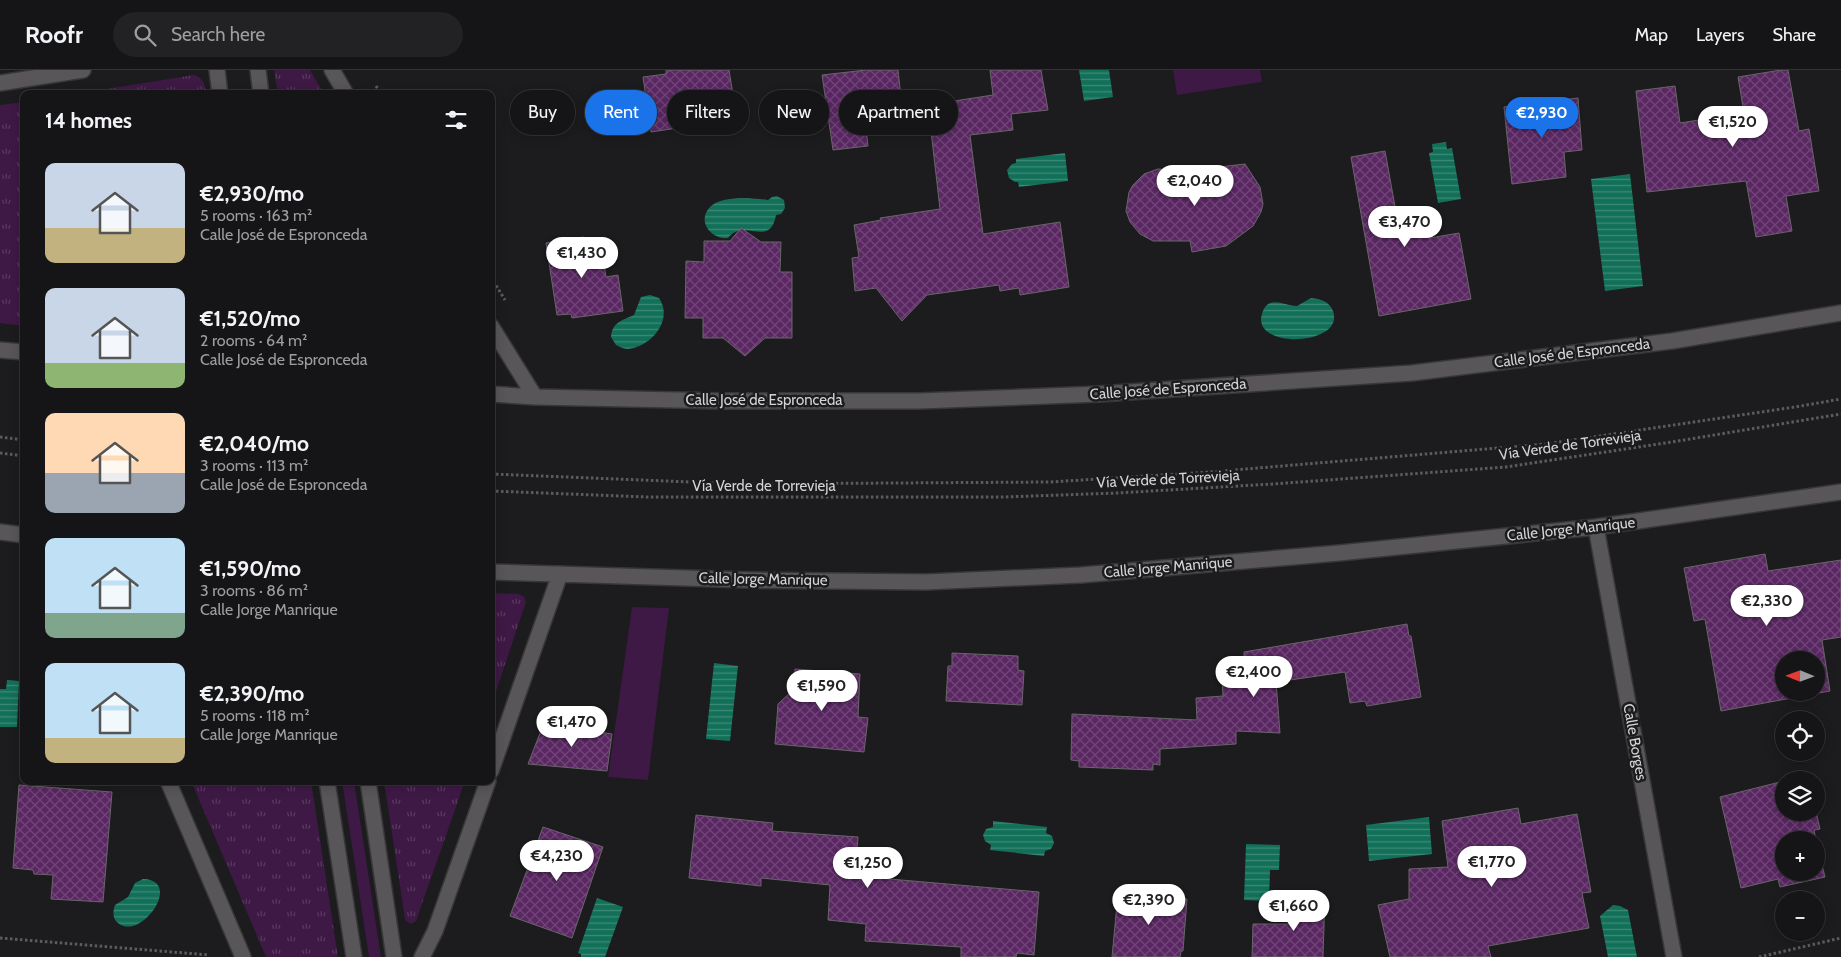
<!DOCTYPE html>
<meta charset="utf-8">
<style>
:root{--surface:#151416;--page:#222123;--text:#f1f3f6;--muted:#9d9ea1;--line:#343335;--accent:#1a73e8}
body{margin:0;font-family:Cabin,sans-serif;background:var(--page);color:var(--text);height:100vh;display:flex;flex-direction:column;font-size:19px;white-space:nowrap}
*{box-sizing:border-box;margin:0}
p{font-size:16px;color:var(--muted)}
.icon{flex:none;width:28px;height:28px;fill:none;stroke:currentColor;stroke-width:2;stroke-linecap:round;stroke-linejoin:round}
.map{position:relative;flex:1;overflow:hidden}
.side{position:absolute;left:20px;top:20px;width:475px;height:695px;display:flex;flex-direction:column;background:var(--surface);border-radius:10px;box-shadow:0 2px 12px #0003,0 0 0 1px var(--line)}
.side>*{flex:none}
.hud{position:absolute;left:510px;top:20px;width:475px;height:45px;display:flex;gap:10px}
.needle{width:32px;rotate:271deg}
.tools{position:absolute;left:1775px;top:581px;display:grid;gap:10px}
.tools a{display:grid;place-items:center;width:50px;height:50px;border-radius:50%;background:var(--surface);box-shadow:0 2px 12px #0003,0 0 0 1px var(--line);font-size:25px}
.price{position:absolute;translate:-50% -42px;padding:0 11px;border-radius:18px;background:#fff;color:#222;font-size:16px;line-height:32px;filter:drop-shadow(0 1px 2px #0008)}
.price::after{content:'';position:absolute;left:50%;top:30px;width:15px;height:11px;margin-left:-8px;background:inherit;clip-path:polygon(0 0,100% 0,50% 100%)}
.price.active{background:var(--accent);color:#fff}
ul{padding:0;list-style:none}
li{display:flex;align-items:center;gap:15px;height:125px;padding:0 25px}
li span{display:grid;place-items:center;flex:none;width:140px;height:100px;border-radius:10px;color:#555}
li>.icon{margin-inline-start:auto}
span .icon{width:60px;height:60px;fill:#fffc;stroke-width:1}
li b{font-size:21px}
h2{display:flex;justify-content:space-between;align-items:center;height:60px;padding:0 25px;font-size:21px}
.pill{padding:0 18px;border-radius:22px;background:var(--surface);box-shadow:0 2px 12px #0003,0 0 0 1px var(--line);font-size:18px;line-height:45px}
.pill.active{background:var(--accent);color:#fff}
header{display:flex;align-items:center;gap:30px;box-sizing:border-box;height:70px;padding:0 25px;background:var(--surface);border-bottom:1px solid var(--line)}
header strong{font-size:24px}
nav{display:flex;gap:28px;margin-inline-start:auto;font-size:18px}
.search{width:350px;height:45px;background:var(--page);display:flex;align-items:center;gap:12px;box-sizing:border-box;padding:0 18px;border-radius:28px;color:var(--muted);font-size:19px}
.map>svg:first-child{display:block}
.grass{fill:#3e1945}
.park{fill:url(#park-tufts)}
.water{fill:url(#water-rules)}
.building{fill:url(#building-cross-hatch);stroke:#686668;fill-rule:evenodd}
.lines{fill:none;stroke-linecap:round;stroke-linejoin:round}
.minor-casing{stroke:#383738;stroke-width:18}
.path{stroke:#5c5b5d;stroke-width:3;stroke-dasharray:2.5 2.5;stroke-linecap:butt}
.minor{stroke:#585658;stroke-width:15}
.labels{text-anchor:middle;stroke-width:5;stroke-linejoin:round;paint-order:stroke}
.street-label{font-size:15px;fill:#d4d3d4;stroke:#1c1b1d}
</style>
<header>
<strong>Roofr</strong>
<div class="search"><svg class="icon" aria-label="search" viewBox="0 0 24 24"><circle cx="10" cy="10" r="6"/><path d="M15 15l6 6"/></svg>Search here</div>
<nav><a>Map</a><a>Layers</a><a>Share</a></nav>
</header>
<div class="map">
<svg width="1841" height="887" viewBox="0 0 1841 887">
<defs>
<pattern id="park-tufts" width="24" height="20" patternUnits="userSpaceOnUse" patternTransform="scale(1.25)"><rect width="24" height="20" fill="#3e1945"/><path d="M3 7l-1-3M5 7V3M7 7l1-3M15 17l-1-3M17 17v-4M19 17l1-3" fill="none" stroke="#593a5f"/></pattern>
<pattern id="water-rules" width="6" height="5" patternUnits="userSpaceOnUse" patternTransform="scale(1.25)"><rect width="6" height="5" fill="#127059"/><path d="M0 2.5h6" fill="none" stroke="#3f8a78"/></pattern>
<pattern id="building-cross-hatch" width="8" height="8" patternUnits="userSpaceOnUse" patternTransform="scale(1.25)"><rect width="8" height="8" fill="#5a2763"/><path d="M0 0l8 8M0 8l8-8" fill="none" stroke="#714578"/></pattern>
</defs>
<rect width="100%" height="100%" fill="#1c1b1d"/>
<!-- grass -->
<path class="grass" d="M1173 0H1260L1262 12 1177 25Z
M632 537 669 538 648 710 608 707Z
M342 711H354L381 887H369Z"/>
<!-- park -->
<path class="park" d="M274 0H310L324 24H278Z
M194 5C204 8 205 15 206 24H75Z
M24 32V256L0 253V35Z
M491 523 519 524 524 527 526 532 491 636Z
M191 711H311L338 887H266Z
M384 711H465L416 851 411 854 406 851 405 849Z"/>
<!-- water -->
<path class="water" d="M1079 0H1109L1113 27 1084 31Z
M1446 72 1447 79 1452 78 1461 129 1438 133 1429 83 1433 82 1432 74Z
M1065 83 1068 111 1019 117 1018 112H1015L1009 108 1007 100 1012 94 1016 93V89Z
M1630 104 1643 216 1605 221 1591 109Z
M777 126 784 130 785 138 781 144 776 145C770 179 744 147 728 168 712 170 696 152 710 137 721 125 753 128 768 130L772 127Z
M650 225 659 228C674 250 651 277 628 279 624 279 620 277 616 275L611 267C612 252 623 250 634 245L641 227Z
M1311 228C1321 229 1329 231 1333 241 1346 277 1246 280 1263 241 1270 225 1284 236 1297 236Z
M714 593 738 596 730 671 706 669Z
M7 610 19 611 17 657H0V619H6Z
M1429 747 1432 784 1369 791 1366 755Z
M993 751 1047 757 1046 763 1052 766 1054 773 1051 779 1045 781 1044 786 990 780 991 775 985 771 983 765 986 759 993 757Z
M1246 774 1280 775 1279 800H1270L1269 831 1244 830Z
M143 809C184 810 141 872 118 853 112 848 113 841 115 835L128 827 135 813Z
M597 828 623 837 605 887H581V884L578 883Z
M1613 835 1620 836 1628 840 1637 887H1608L1600 846Z"/>
<!-- building -->
<path class="building" d="M666 0H729L737 49 651 62 643 7 666 4Z
M866 0H898L904 54 866 58 868 76 833 80 822 5Z
M990 0H1041L1048 40 1011 44 1013 60 970 65 983 164 1060 152 1069 217 1020 225 1019 218 1000 221 999 215 927 225 902 251 876 218 855 221 852 188 859 187 854 155 881 150 880 148 940 139 928 35 993 25Z
M1781 0H1788L1799 61 1809 59 1819 121 1786 126 1792 161 1756 167 1746 111 1647 122 1636 21 1675 16 1680 53 1744 43 1738 7Z
M1578 28 1582 80 1564 82 1566 107 1512 114 1504 37Z
M1385 81 1398 153 1426 148 1430 168 1459 163 1471 229 1379 246 1351 87Z
M1245 94 1260 117 1263 134 1261 142 1253 156 1226 176 1192 182 1190 171H1153L1140 164 1130 152 1126 141 1129 122 1133 115 1144 104 1158 99 1173 100 1223 119 1219 97Z
M741 158 761 172H781L780 202H792V268H765L745 286 723 268H703V248H685L686 191 704 192V171H730Z
M584 167 586 172 600 170 606 207 618 205 623 241 572 248 571 244 557 245 546 173Z
M1765 484 1768 501 1841 490V567L1822 570 1830 621 1721 641 1705 549 1694 551 1684 498ZM1784 590H1816V622H1784Z
M1407 554 1409 566H1411L1421 627 1367 636 1365 631 1350 633 1345 602 1276 612 1280 663 1236 661V674L1160 679V695L1153 694V700L1079 697V691L1071 690 1072 644 1197 650 1196 628 1223 626 1221 592 1244 591V582Z
M952 583 1018 586V600L1024 601 1022 635 946 631 948 596H952Z
M795 599 860 604 858 647 868 648 864 682 775 674 778 634 794 619Z
M544 653 612 664 607 701 528 694Z
M1784 711V742H1816L1820 759 1814 760 1816 770H1784V802H1816V771L1825 807 1780 817 1778 809 1741 818 1720 727Z
M19 715 112 722 103 832 51 829 53 805 34 804 33 800 13 798Z
M1518 738 1521 754 1577 744 1591 822 1582 823 1589 858 1488 876 1491 887H1390L1378 835 1409 829V799L1448 797 1442 751Z
M696 745 773 753 772 761 858 767 855 806 1039 822 1034 885 1017 883 1016 887H961V877L865 871 866 854 828 850 830 815 761 808V816L689 808Z
M543 757 603 777 572 868 510 846Z
M1118 823 1187 829 1183 881H1181L1180 887H1112Z
M1293 825H1325L1323 887H1252L1253 854H1292Z"/>
<g class="lines">
<!-- minor casing -->
<g class="minor-casing">
<path id="minor" d="M217 0 220 24
M258 0 261 24
M332 0 346 24
M0 13 83 0
M491 256 535 327
M0 280 24 282
M491 324 535 327 723 331H919L1099 324 1412 303 1672 271 1841 243
M1596 457 1674 887
M0 462 24 465
M491 502 749 510 926 512 1081 505 1339 483 1596 457 1841 422
M491 701 560 504
M168 711 243 887
M327 711 354 887
M368 711 394 887
M422 887 435 861 488 711"/>
</g>
<!-- path -->
<path class="path" d="M376 16 381 24
M491 207 505 230
M0 367 24 370
M0 383 24 386
M491 404 741 414 1050 412 1210 402 1546 374 1795 337 1841 329
M491 421 647 427H1004L1117 423 1273 414 1506 397 1672 372 1841 344
M0 868 209 885
M1759 887 1841 868"/>
<!-- minor -->
<use href="#minor" class="minor"/>
</g>
<g class="labels">
<!-- street labels -->
<g class="street-label">
<text transform="translate(1572 283) rotate(-7)" y="5">Calle José de Espronceda</text>
<text transform="translate(1168 319) rotate(-4)" y="5">Calle José de Espronceda</text>
<text x="764" y="335">Calle José de Espronceda</text>
<text transform="translate(1570 375) rotate(-8)" y="5">Vía Verde de Torrevieja</text>
<text transform="translate(1168 409) rotate(-3)" y="5">Vía Verde de Torrevieja</text>
<text x="764" y="421">Vía Verde de Torrevieja</text>
<text transform="translate(1571 459) rotate(-6)" y="5">Calle Jorge Manrique</text>
<text transform="translate(1168 497) rotate(-5)" y="5">Calle Jorge Manrique</text>
<text transform="translate(763 509) rotate(1)" y="5">Calle Jorge Manrique</text>
<text transform="translate(1635 672) rotate(80)" y="5">Calle Borges</text>
</g>
</g>
</svg>
<div class="tools">
<a><svg class="needle" viewBox="-14 -14 28 28"><path d="M0-13l5 13h-10z" fill="#e53935"/><path d="M0 13l5-13h-10z" fill="#9d9ea1"/></svg></a>
<a><svg class="icon" aria-label="locate" viewBox="0 0 24 24"><circle cx="12" cy="12" r="6"/><path d="M12 2v4M12 18v4M2 12h4M18 12h4"/></svg></a>
<a><svg class="icon" aria-label="layers" viewBox="0 0 24 24"><path d="M12 4l9 5-9 5-9-5zM3 14l9 5 9-5"/></svg></a>
<a>+</a>
<a>−</a>
</div>
<b class="price active" style="left:1542px;top:69px">€2,930</b>
<b class="price" style="left:1733px;top:78px">€1,520</b>
<b class="price" style="left:1195px;top:137px">€2,040</b>
<b class="price" style="left:1405px;top:178px">€3,470</b>
<b class="price" style="left:582px;top:209px">€1,430</b>
<b class="price" style="left:1767px;top:557px">€2,330</b>
<b class="price" style="left:1254px;top:628px">€2,400</b>
<b class="price" style="left:822px;top:642px">€1,590</b>
<b class="price" style="left:572px;top:678px">€1,470</b>
<b class="price" style="left:557px;top:812px">€4,230</b>
<b class="price" style="left:1492px;top:818px">€1,770</b>
<b class="price" style="left:868px;top:819px">€1,250</b>
<b class="price" style="left:1149px;top:856px">€2,390</b>
<b class="price" style="left:1294px;top:862px">€1,660</b>
<div class="hud">
<a class="pill">Buy</a>
<a class="pill active">Rent</a>
<a class="pill">Filters</a>
<a class="pill">New</a>
<a class="pill">Apartment</a>
</div>
<section class="side">
<h2>14 homes<svg class="icon" aria-label="filters" viewBox="0 0 24 24"><path d="M4 7h16M4 17h16"/><circle cx="9" cy="7" r="2"/><circle cx="15" cy="17" r="2"/></svg></h2>
<ul>
<li><span style="background:linear-gradient(#c9d6e8 65%,#c2b280 0)"><svg class="icon" aria-label="home" viewBox="0 0 24 24"><path d="M3 11l9-7 9 7M6 9v11h12V9"/></svg></span><div><b>€2,930/mo</b><p>5 rooms · 163 m²</p><p>Calle José de Espronceda</p></div></li>
<li><span style="background:linear-gradient(#c9d6e8 75%,#8fb573 0)"><svg class="icon" aria-label="home" viewBox="0 0 24 24"><path d="M3 11l9-7 9 7M6 9v11h12V9"/></svg></span><div><b>€1,520/mo</b><p>2 rooms · 64 m²</p><p>Calle José de Espronceda</p></div></li>
<li><span style="background:linear-gradient(#ffd9b3 60%,#9aa5b1 0)"><svg class="icon" aria-label="home" viewBox="0 0 24 24"><path d="M3 11l9-7 9 7M6 9v11h12V9"/></svg></span><div><b>€2,040/mo</b><p>3 rooms · 113 m²</p><p>Calle José de Espronceda</p></div></li>
<li><span style="background:linear-gradient(#bfe0f5 75%,#7fa58c 0)"><svg class="icon" aria-label="home" viewBox="0 0 24 24"><path d="M3 11l9-7 9 7M6 9v11h12V9"/></svg></span><div><b>€1,590/mo</b><p>3 rooms · 86 m²</p><p>Calle Jorge Manrique</p></div></li>
<li><span style="background:linear-gradient(#bfe0f5 75%,#c2b280 0)"><svg class="icon" aria-label="home" viewBox="0 0 24 24"><path d="M3 11l9-7 9 7M6 9v11h12V9"/></svg></span><div><b>€2,390/mo</b><p>5 rooms · 118 m²</p><p>Calle Jorge Manrique</p></div></li>
</ul>
</section>
</div>
